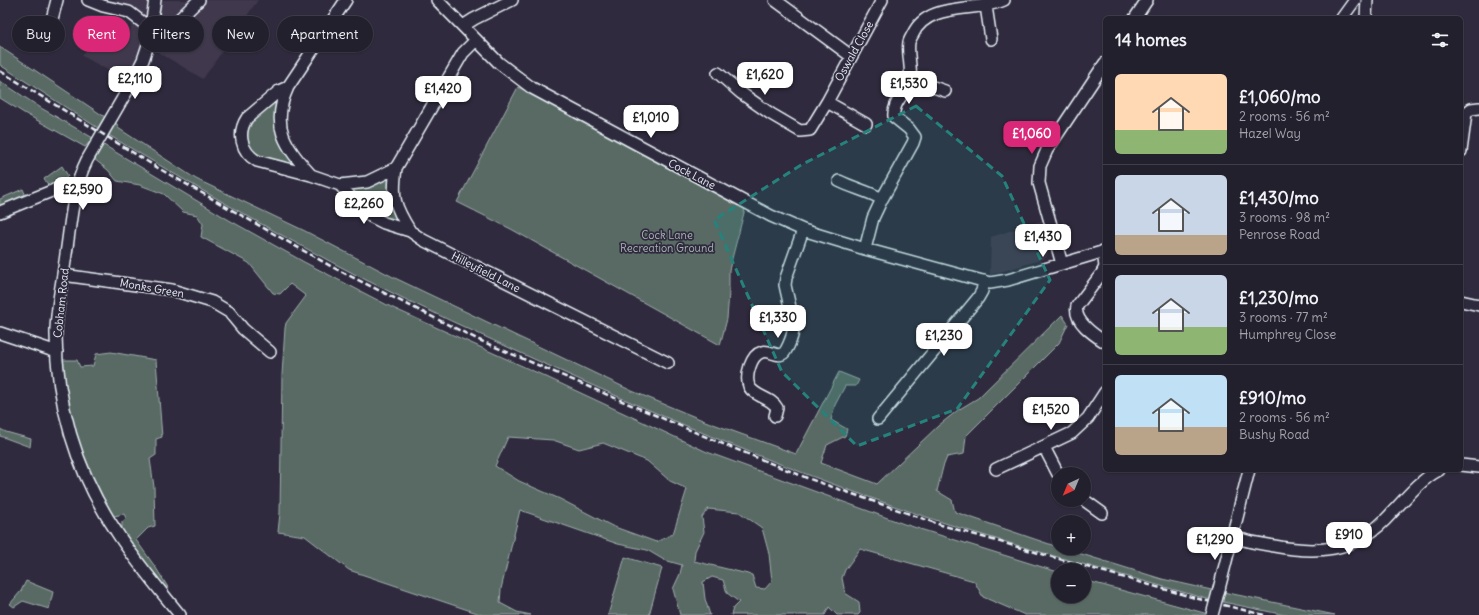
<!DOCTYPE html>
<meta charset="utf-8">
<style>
:root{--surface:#23202e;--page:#2b2836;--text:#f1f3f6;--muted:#a3a3aa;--line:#403e4a;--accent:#db2777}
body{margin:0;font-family:Delius,sans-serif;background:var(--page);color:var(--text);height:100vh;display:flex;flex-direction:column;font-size:15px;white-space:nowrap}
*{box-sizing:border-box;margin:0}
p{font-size:13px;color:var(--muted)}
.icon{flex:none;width:22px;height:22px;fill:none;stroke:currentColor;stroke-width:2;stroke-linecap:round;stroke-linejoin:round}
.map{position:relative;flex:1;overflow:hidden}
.side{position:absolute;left:1103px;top:16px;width:360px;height:456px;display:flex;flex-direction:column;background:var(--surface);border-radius:6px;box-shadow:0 1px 3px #0004,0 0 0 1px var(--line)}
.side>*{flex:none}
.banner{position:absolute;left:12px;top:16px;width:380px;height:36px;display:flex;gap:8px}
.needle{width:26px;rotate:224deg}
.tools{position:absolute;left:1051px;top:467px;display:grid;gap:8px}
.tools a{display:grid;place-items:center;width:40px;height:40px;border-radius:50%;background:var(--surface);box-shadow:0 1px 3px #0004,0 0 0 1px var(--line);font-size:20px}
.price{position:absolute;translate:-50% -34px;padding:0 9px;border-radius:8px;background:#fff;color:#222;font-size:13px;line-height:26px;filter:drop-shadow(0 1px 2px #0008)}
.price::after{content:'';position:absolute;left:50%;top:24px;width:12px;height:9px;margin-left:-6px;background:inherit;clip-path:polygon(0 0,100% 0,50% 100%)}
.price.current{background:var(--accent);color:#fff}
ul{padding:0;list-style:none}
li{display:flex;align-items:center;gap:12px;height:100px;padding:0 12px}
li+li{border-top:1px solid var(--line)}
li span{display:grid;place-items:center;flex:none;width:112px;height:80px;border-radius:6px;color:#555}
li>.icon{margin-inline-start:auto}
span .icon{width:48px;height:48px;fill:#fffc;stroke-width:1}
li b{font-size:17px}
h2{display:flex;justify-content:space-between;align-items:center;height:48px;padding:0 12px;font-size:17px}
.tag{padding:0 14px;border-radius:18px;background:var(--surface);box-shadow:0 1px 3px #0004,0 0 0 1px var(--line);font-size:14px;line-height:36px}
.tag.current{background:var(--accent);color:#fff}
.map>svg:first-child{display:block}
.built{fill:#40384d}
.green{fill:#596b63;stroke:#a0aeae;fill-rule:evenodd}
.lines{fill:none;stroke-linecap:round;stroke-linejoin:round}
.minor-casing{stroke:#e8f1f8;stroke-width:14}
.minor{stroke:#2f2a3d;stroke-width:11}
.rail{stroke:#e8f1f8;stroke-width:2.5;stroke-dasharray:6 3;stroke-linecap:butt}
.minor-bridge-casing{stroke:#e8f1f8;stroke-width:14;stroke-linecap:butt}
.minor-bridge{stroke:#2f2a3d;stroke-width:11}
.marked{fill:#25827c;fill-opacity:0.2;stroke:#25827c;stroke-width:3;stroke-dasharray:8 5;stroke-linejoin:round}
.labels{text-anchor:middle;stroke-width:3.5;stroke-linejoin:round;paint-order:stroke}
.street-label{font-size:11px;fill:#e8f1f8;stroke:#2f2a3d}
.park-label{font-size:11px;fill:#a8b5b5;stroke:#2f2a3d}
</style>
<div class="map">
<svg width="1479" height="615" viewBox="0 0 1479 615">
<rect width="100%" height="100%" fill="#2f2a3d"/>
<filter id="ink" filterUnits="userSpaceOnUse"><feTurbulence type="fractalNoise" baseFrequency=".025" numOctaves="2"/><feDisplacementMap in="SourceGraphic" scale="8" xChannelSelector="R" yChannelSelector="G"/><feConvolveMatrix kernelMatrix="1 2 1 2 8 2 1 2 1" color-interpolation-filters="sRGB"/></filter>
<g filter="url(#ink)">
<!-- built -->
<path class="built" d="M104 0H258L203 79 153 49H140L135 65 128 81 82 56 97 35 127 46 132 24V6Z
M1041 221 1049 251 1046 258 990 275 991 237Z"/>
<!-- green -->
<path class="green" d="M0 47 105 117 98 128 0 65Z
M0 81 41 108 93 138 85 147 24 113 0 98Z
M518 87 745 209 729 270V293L727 319 720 345 511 229 457 202Z
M278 98 277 115 299 167 258 158 247 147 245 139 249 122Z
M115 123 118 125V128L196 179 305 231 395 278 632 391 705 421 796 454 839 372 859 380 856 386H845L835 405 831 420 847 429 845 436 827 445 821 463 877 484 938 426 958 410 978 398 1062 315 1068 324 1059 343 966 436 964 454 947 457 943 467 937 491 952 500 955 512 1058 547V548H1062L1162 579 1216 591 1214 601C1107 570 999 543 894 506 772 464 653 413 536 360 479 334 422 308 366 280 278 235 192 185 107 134Z
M102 144 229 220 304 262 393 308 540 374 707 452 904 524 1058 572V596H1084V580L1208 614V615H1025L983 597 974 581 860 549 845 570 842 578 845 593 859 602 860 613 858 615H837L829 607 825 615H731L733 608 739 602 727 593 723 580 712 577 703 582 705 599 710 615H680L673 589 680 574 682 565 664 560 647 550 618 544 520 510 501 589 500 603 517 612 531 615H483L349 570 305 536 278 532 280 513 282 375 285 328 286 323 306 296 290 284 280 294 273 293 249 263 201 237 203 224 197 215 183 212 164 194 140 185 117 181 108 170 94 159ZM508 437 553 440 579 449 603 443 647 461 670 481 687 489 673 534 656 542 612 526 560 499 519 481 495 466ZM708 509 739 512 762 528 769 554 772 581 765 589 756 588 752 575 694 561 695 551 704 532 702 517Z
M62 166 68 176 65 179 64 185 50 187 44 179Z
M390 176 400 220 398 224 373 214 350 190Z
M23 189 26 196 0 207V199Z
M111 352 156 360 162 437 156 439V455L150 459 154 487 155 526 148 528 136 540 156 568 169 589 161 583 122 533V522L126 518 124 514 114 516C103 507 97 489 92 476 84 458 76 440 71 421 66 401 65 380 63 360H77L80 367 93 366 96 354Z
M0 429 6 432 31 439 30 447 0 436Z
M625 557 662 568 649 615H608Z
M26 581 53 592 49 609 23 601 14 607 10 604 21 591Z
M1223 592 1335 615H1285L1223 602Z"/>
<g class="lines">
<!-- minor casing -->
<g class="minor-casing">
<path id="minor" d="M88 0 103 6 129 12 151 29
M155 0 148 45 143 60 131 84 87 160C72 190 71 222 66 254 63 278 57 304 56 329 55 400 76 472 116 531 135 561 158 588 180 615
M437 0 499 63 532 88 771 216 803 230 865 249 990 283 1008 280 1105 251
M775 0 851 56
M986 6 991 39
M1135 18 1147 0
M1342 18 1355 0
M1366 18 1367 0
M52 26V19L57 0
M463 26 474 19 512 0
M151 29 160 30 170 28 199 0
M718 73 741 93 771 114 800 131 810 130 827 102 882 0
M910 79 945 91
M288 87 279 91 247 118C237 133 241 152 257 161L311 175 340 185 361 209 372 217 384 223 410 231 423 240 668 363
M827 102 866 124
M1461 151 1466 113 1471 109 1479 108
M311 175C285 146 270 126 288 87L346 0
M839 181C853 188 868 191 882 199
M340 185 367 182 396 168
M0 212 59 188 75 192
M410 231C394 205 392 198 396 168L463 53 476 40
M865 249 873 218 882 199 913 143 915 137 909 129 894 117C892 102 907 93 910 79 912 67 907 54 909 42 910 39 912 36 913 34 928 1 976 13 1004 0
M1103 251 1105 267 1102 273 1077 306C1073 321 1094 335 1105 342
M1062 264 1039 183 1040 166 1047 150 1105 63
M63 275 172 290 212 302 229 312 243 329 270 352
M1461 301 1479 305
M0 333 57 352
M775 416 777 408C771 397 754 397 749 386 745 376 751 355 762 352 771 349 780 361 786 350 789 345 793 335 793 330 794 320 787 295 785 285L786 278 803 230
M878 419 978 298 982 291 984 281
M1044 447 1058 474
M1461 465 1479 467
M996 469 1072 433 1088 418 1105 392
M1084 500 1102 513
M1232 537C1246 541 1260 544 1274 546 1317 554 1353 552 1385 520 1401 504 1419 480 1439 470
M1219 589 1249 470"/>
</g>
<!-- minor -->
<use href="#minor" class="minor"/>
<!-- rail -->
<path class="rail" d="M0 71 158 168 334 268 479 340 711 439 807 478 941 525 1195 598 1264 615"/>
<!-- minor-bridge casing -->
<g class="minor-bridge-casing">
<path id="minor-bridge" d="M1212 615 1219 589"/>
</g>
<!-- minor-bridge -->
<use href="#minor-bridge" class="minor-bridge"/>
</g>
</g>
<!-- marked area -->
<path class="marked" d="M916 106 1002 176 1050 280 957 409 857 446 782 372 714 220 801 165Z"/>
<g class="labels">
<!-- street labels -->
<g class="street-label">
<text transform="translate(854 51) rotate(-61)" y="4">Oswald Close</text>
<text transform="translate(692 174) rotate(28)" y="4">Cock Lane</text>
<text transform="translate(486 272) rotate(27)" y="4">Hilleyfield Lane</text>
<text transform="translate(152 288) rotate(10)" y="4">Monks Green</text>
<text transform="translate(61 303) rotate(-84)" y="4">Cobham Road</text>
</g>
<!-- park labels -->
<g class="park-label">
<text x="667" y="239">Cock Lane<tspan x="667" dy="13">Recreation Ground</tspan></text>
</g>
</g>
</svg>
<div class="tools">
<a><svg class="needle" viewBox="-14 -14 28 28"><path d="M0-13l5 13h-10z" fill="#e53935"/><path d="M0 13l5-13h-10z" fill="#a3a3aa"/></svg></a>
<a>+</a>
<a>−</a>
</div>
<b class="price" style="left:765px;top:96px">£1,620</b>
<b class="price" style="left:135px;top:100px">£2,110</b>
<b class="price" style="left:909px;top:105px">£1,530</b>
<b class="price" style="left:443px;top:110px">£1,420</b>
<b class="price" style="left:651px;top:139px">£1,010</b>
<b class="price current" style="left:1032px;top:155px">£1,060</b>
<b class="price" style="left:83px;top:211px">£2,590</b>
<b class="price" style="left:364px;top:225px">£2,260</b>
<b class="price" style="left:1043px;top:258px">£1,430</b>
<b class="price" style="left:778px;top:339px">£1,330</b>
<b class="price" style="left:944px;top:357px">£1,230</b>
<b class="price" style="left:1051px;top:431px">£1,520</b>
<b class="price" style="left:1349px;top:556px">£910</b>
<b class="price" style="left:1215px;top:561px">£1,290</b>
<div class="banner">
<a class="tag">Buy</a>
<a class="tag current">Rent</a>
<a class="tag">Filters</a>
<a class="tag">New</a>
<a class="tag">Apartment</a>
</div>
<section class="side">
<h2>14 homes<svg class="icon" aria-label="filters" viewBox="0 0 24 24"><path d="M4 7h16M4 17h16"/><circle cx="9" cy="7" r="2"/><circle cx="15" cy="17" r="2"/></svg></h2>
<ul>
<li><span style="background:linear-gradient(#ffd9b3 70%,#8fb573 0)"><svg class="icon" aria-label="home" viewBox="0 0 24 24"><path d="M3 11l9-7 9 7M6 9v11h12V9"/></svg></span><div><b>£1,060/mo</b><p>2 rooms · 56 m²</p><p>Hazel Way</p></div></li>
<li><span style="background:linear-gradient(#c9d6e8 75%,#b9a48a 0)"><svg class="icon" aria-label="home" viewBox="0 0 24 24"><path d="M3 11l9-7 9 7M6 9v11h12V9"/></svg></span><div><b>£1,430/mo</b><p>3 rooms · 98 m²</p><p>Penrose Road</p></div></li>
<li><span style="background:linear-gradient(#c9d6e8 65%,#8fb573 0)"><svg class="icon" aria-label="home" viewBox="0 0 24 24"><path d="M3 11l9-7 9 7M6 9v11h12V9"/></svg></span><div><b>£1,230/mo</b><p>3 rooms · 77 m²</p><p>Humphrey Close</p></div></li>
<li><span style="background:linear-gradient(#bfe0f5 65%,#b9a48a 0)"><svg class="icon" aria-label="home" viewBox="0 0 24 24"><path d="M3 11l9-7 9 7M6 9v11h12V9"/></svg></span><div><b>£910/mo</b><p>2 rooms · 56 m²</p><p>Bushy Road</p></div></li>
</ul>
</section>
</div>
